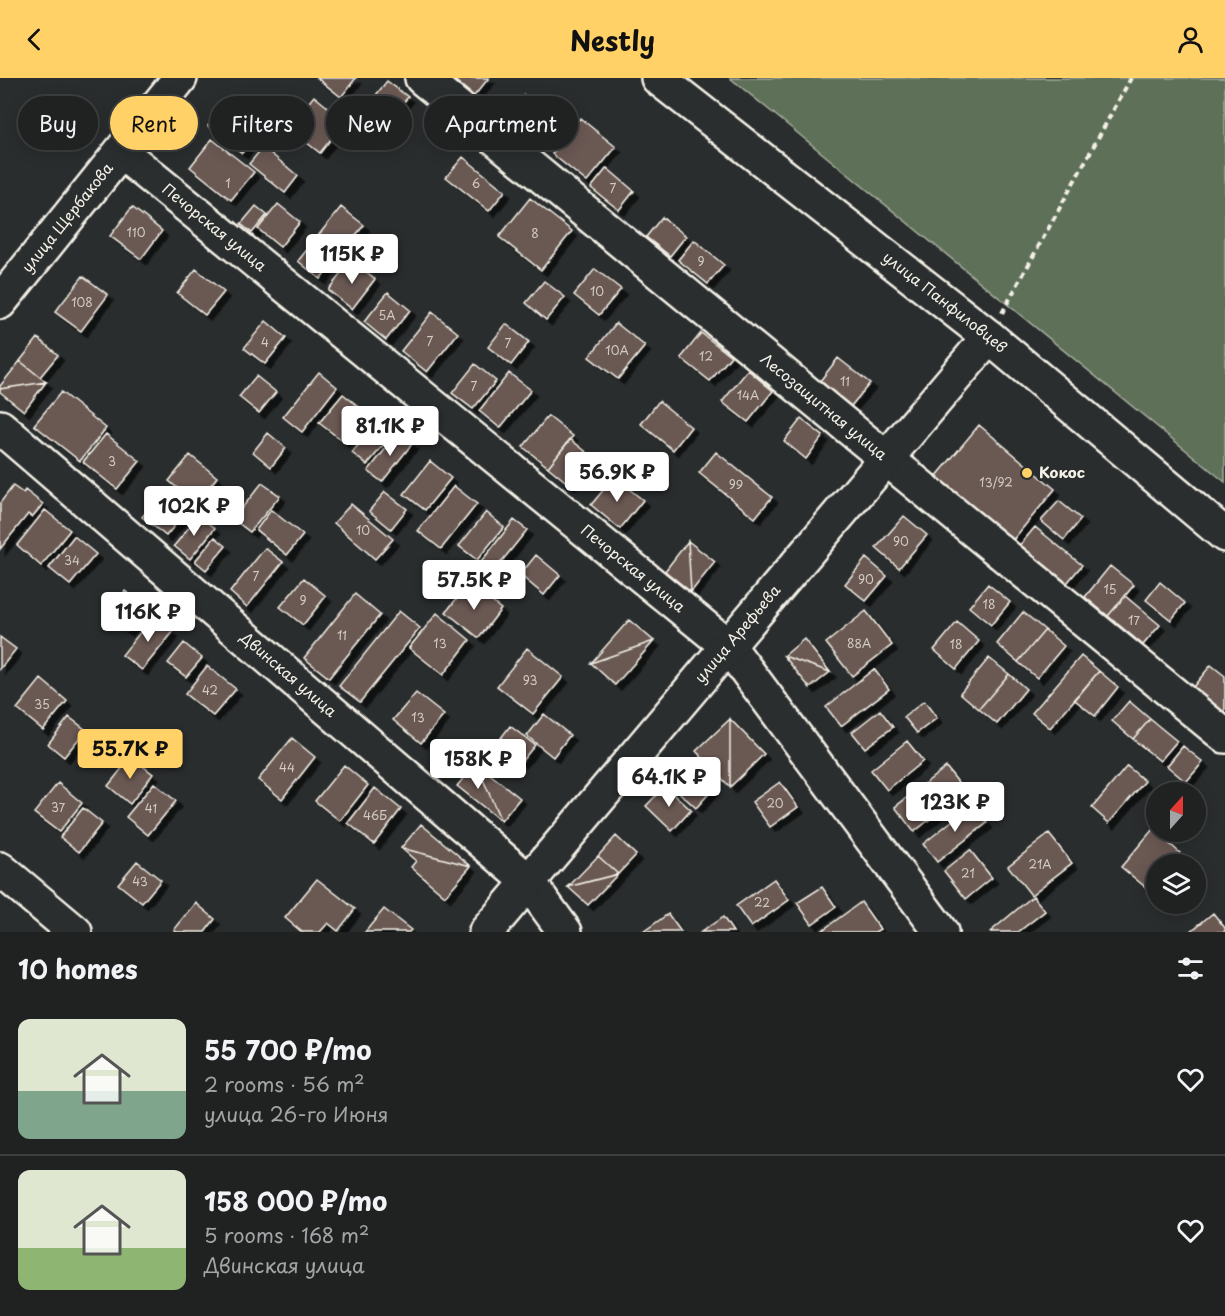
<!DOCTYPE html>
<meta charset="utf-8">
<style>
:root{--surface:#202222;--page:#282a2a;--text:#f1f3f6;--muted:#a2a4a5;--line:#3d3f40;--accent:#ffd166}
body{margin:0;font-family:"Playpen Sans",sans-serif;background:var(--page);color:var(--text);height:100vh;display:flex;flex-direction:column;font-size:22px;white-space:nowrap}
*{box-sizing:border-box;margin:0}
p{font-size:20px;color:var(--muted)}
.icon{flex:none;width:33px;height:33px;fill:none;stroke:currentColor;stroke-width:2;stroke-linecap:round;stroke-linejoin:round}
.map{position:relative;height:854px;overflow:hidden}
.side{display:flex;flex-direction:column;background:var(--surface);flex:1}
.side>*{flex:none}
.top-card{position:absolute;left:18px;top:18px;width:600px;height:54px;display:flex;gap:12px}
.needle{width:39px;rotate:21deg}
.buttons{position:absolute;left:1146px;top:704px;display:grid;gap:12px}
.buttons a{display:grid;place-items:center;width:60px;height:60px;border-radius:50%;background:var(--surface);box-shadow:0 3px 15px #0003,0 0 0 2px var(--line);font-size:30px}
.price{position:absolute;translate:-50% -51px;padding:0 14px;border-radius:6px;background:#fff;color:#222;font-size:20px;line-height:39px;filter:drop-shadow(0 2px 3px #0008)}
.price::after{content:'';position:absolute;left:50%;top:36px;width:18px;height:14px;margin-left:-9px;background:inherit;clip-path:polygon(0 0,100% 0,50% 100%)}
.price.on{background:var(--accent);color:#111}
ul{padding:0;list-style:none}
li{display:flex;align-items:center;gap:18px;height:150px;padding:0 18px}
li+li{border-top:2px solid var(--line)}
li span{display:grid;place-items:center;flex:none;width:168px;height:120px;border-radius:12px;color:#555}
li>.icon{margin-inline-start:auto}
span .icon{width:72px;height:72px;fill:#fffc;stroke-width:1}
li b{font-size:26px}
h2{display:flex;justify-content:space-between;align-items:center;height:72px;padding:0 18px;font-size:26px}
.tag{padding:0 21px;border-radius:27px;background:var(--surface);box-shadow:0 3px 15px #0003,0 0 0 2px var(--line);font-size:21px;line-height:54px}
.tag.on{background:var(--accent);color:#111}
header{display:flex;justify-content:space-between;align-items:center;height:78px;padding:0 18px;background:var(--accent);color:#111;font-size:27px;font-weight:700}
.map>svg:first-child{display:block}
.green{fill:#5e6f58;stroke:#a9b0a0;stroke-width:1.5}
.building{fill:#6a5952;stroke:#f4f1e8;stroke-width:1.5;filter:url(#shadow)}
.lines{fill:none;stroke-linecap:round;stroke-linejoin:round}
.minor-casing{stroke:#f4f1e8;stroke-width:38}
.major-casing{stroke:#f4f1e8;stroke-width:38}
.path{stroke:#f4f1e8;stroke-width:4;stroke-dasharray:6 4.5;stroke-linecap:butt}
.minor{stroke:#2a2d2e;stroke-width:33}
.major{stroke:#2a2d2e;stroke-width:33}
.poi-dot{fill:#ffd166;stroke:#2a2d2e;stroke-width:2}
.labels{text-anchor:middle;stroke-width:6;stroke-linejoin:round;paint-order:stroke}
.number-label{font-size:12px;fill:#d2cbc2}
.street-label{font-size:15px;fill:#f4f1e8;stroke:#2a2d2e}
.poi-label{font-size:15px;font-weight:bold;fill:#f4f1e8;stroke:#2a2d2e;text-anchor:start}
</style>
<header><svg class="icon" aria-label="back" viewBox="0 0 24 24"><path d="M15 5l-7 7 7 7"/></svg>Nestly<svg class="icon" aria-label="person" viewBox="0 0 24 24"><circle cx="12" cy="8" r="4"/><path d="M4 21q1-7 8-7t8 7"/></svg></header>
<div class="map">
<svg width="1225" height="854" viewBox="0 0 1225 854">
<defs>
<filter id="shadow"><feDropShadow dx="5.5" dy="5.5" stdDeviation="0" flood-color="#0009"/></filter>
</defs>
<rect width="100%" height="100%" fill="#2a2d2e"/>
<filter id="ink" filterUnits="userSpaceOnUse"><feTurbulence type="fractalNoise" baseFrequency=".0167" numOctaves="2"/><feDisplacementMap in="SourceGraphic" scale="12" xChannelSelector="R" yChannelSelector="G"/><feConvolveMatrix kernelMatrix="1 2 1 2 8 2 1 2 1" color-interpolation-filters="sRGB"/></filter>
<g filter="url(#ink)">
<!-- green -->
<path class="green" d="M730 0H1225V404Z"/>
<!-- building -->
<path class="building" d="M317 0H356L341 19Z
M452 0H489L474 18Z
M387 3 408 19 385 47 365 31Z
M524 17 544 32 524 57 504 40Z
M232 18 266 46 242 75 208 48Z
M314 18 345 43 320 75 288 50Z
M580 40 616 69 587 104 552 76Z
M212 61 254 94 231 122 190 89Z
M263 69 298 98 285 115 249 86Z
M463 79 505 113 489 133 446 99Z
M607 90 634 113 619 132 591 110Z
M530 120 572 153 541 192 499 159Z
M278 126 300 144 280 169 258 151Z
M256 128 267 137 252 155 241 146Z
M132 129 162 153 141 181 110 158Z
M341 129 364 147 320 201 298 183Z
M662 139 686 158 670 178 646 159Z
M694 162 724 187 708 206 678 182Z
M352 182 375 201 352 231 328 212Z
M196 191 224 214 205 237 177 215Z
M595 191 621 211 599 237 574 217Z
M83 198 108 217 81 253 55 234Z
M544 203 565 219 546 242 526 225Z
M388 214 410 232 386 262 364 244Z
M432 234 458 255 427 294 401 273Z
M266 243 286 260 265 286 244 270Z
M616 245 645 268 618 301 589 279Z
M506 246 529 264 511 287 488 269Z
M701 255 731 278 710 303 681 280Z
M38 260 58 277 40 299 20 283Z
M838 280 870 305 851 328 820 303Z
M20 283 46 304 0 311V308Z
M475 286 496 303 473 331 452 315Z
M748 292 773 313 748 344 722 324Z
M319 294 337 309 302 354 283 339Z
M509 295 531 312 500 350 479 333Z
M256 298 276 314 259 335 239 319Z
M46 304 24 333 0 314V311Z
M61 314 106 350 80 383 34 347Z
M343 316 367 335 344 364 319 345Z
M659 323 691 349 673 372 641 346Z
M548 338 573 358 548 389 523 369Z
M380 340 395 353 367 387 352 375Z
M801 341 823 358 806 381 784 363Z
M979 347 1055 411 1012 463 936 399Z
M268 355 286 370 271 389 253 374Z
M398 355 412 366 382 404 368 393Z
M106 356 140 383 117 411 83 384Z
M570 361 593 379 570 407 548 389Z
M716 374 772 419 755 440 699 395Z
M190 377 217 399 196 426 169 403Z
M430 383 451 400 425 432 404 416Z
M614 399 643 422 620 451 591 427Z
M262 405 280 418 250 454 233 441Z
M13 408 23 415 25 412 43 426 32 439 28 436 0 471V425Z
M454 408 477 426 441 471 418 453Z
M165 411 189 430 166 458 142 439Z
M385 414 407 431 391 451 369 433Z
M1059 423 1081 441 1064 462 1041 443Z
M351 426 393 461 375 481 334 445Z
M45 432 70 452 41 488 17 467Z
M271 432 303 457 287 477 256 452Z
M486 434 504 449 477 482 459 468Z
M199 437 215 450 190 481 174 468Z
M904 438 927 457 899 490 876 470Z
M514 442 527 452 493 494 481 484Z
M1035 449 1082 487 1067 505 1020 467Z
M74 458 96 476 70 507 49 490Z
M215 459 226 468 206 492 195 483Z
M688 463 691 514 665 493Z
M688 463 715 484 691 514Z
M265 470 283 484 247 529 230 514Z
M536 477 560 497 544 517 520 497Z
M866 480 887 498 866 523 845 506Z
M1110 488 1134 507 1108 538 1085 519Z
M304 500 326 518 303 547 280 529Z
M1160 504 1185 525 1171 542 1146 522Z
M469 505 501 531 479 560 446 534Z
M988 506 1010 524 991 547 969 529Z
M125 513 146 530 127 553 106 537Z
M355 516 380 537 329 600 304 580Z
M1125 518 1160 547 1143 567 1108 538Z
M399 533 420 550 360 624 339 608Z
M866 533 892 567 852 598 826 565Z
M1023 534 1045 552 1018 584 997 566Z
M437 535 470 562 443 597 409 570Z
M153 538 173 554 142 592 122 577Z
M629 542 654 563 591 585Z
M957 544 979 563 956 591 934 572Z
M1045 552 1064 568 1037 600 1018 584Z
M0 559 16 571 0 591Z
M804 561 830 594 784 578Z
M654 563 615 607 591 585Z
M184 565 202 580 186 599 168 585Z
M527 570 563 599 533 636 497 608Z
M784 578 830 594 810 610Z
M1081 578 1099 593 1050 650 1032 635Z
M989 580 1009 596 979 631 960 615Z
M1211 587 1225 598V635L1193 609Z
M207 588 236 611 213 638 185 616Z
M874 591 889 611 841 648 826 629Z
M1099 593 1118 609 1095 638 1075 622Z
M1009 596 1026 611 997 646 979 631Z
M41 601 67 623 43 652 17 631Z
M416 615 444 637 421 665 393 642Z
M924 623 937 640 917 655 904 639Z
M1129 623 1150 641 1133 661 1112 643Z
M880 632 893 649 865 670 852 654Z
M544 636 570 657 553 679 527 658Z
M69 639 86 652 64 679 48 666Z
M730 641 764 676 730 709Z
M730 641V709L696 673Z
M1150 641 1177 663 1160 683 1133 661Z
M510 648 535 667 521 684 497 665Z
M292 660 315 679 282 721 258 702Z
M907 663 923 683 887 712 871 692Z
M1183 668 1203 684 1186 704 1167 688Z
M131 679 153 696 130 726 108 708Z
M476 685 520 720 501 743Z
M476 685 501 743 457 708Z
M687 686 713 711 696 730 669 705Z
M344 687 368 707 340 743 315 723Z
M1127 688 1145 703 1109 745 1092 730Z
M946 689 965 713 914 754 895 729Z
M780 704 798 729 770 749 752 724Z
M58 705 82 725 59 754 34 735Z
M154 705 176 723 148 757 126 739Z
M665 708 691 732 672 753 646 728Z
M375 710 401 731 374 766 348 745Z
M973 726 987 745 937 784 923 766Z
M83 730 102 745 79 774 60 759Z
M421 746 471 788 401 770Z
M1153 751 1180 775 1171 786H1156V803L1149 812 1121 789Z
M1049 756 1072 785 1031 817 1008 788Z
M616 758 636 777 618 796 598 778Z
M401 770 471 788 445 818 411 789 416 783Z
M970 772 992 800 966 821 944 793Z
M598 778 618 796 568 809Z
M137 783 161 802 142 825 118 806Z
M618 796 588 827 568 809Z
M317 801 355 831 338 853 328 845 320 854H302L285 840Z
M774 801 789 822 751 849 736 828Z
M822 809 836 829 812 846 797 825Z
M1033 818 1045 833 1018 854H990Z
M861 824 880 851 875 854H820Z
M196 825 215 841 205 854H177L174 852Z
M384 831 411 852 409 854H365Z
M1213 835 1225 850V854H1190Z
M668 836 681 854H643Z
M723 839 733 854H701Z"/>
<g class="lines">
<!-- minor casing -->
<g class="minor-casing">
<g id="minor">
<path id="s1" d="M422 0 1225 658"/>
<path id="s2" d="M121 74 729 569 941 854"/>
<path id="s3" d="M0 224 180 0"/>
<path id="s4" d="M0 349 527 802 565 854"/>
<path d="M0 791 75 854"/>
<path id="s5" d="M486 854 989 259"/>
</g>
</g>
<!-- major casing -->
<g class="major-casing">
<g id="major">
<path id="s6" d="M658 0 989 259 1225 457"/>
</g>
</g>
<!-- path -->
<path class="path" d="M1002 235 1131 0"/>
<!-- minor -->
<use href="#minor" class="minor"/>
<!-- major -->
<use href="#major" class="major"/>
</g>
</g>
<!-- markers -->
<circle class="poi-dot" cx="1027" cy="395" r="6"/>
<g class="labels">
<!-- number labels -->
<g class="number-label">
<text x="228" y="110">1</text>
<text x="476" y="110">6</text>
<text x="613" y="115">7</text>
<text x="136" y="159">110</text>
<text x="535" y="160">8</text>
<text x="701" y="188">9</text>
<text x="597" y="218">10</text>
<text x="82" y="229">108</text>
<text x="387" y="242">5А</text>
<text x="430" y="268">7</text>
<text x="265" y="269">4</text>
<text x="508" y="270">7</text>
<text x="617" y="277">10А</text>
<text x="706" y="283">12</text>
<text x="845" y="308">11</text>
<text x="474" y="313">7</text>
<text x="748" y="322">14А</text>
<text x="112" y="388">3</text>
<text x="996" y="409">13/92</text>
<text x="736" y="411">99</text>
<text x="363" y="457">10</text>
<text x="901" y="468">90</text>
<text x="72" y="487">34</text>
<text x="256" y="503">7</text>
<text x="866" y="506">90</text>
<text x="1110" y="516">15</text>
<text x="303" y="527">9</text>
<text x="989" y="531">18</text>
<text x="1134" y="547">17</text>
<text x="342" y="562">11</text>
<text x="440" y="570">13</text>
<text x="859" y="570">88А</text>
<text x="956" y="571">18</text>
<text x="530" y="607">93</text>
<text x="210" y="617">42</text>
<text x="42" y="631">35</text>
<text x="418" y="644">13</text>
<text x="287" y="694">44</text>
<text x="775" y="730">20</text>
<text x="58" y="734">37</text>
<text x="151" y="735">41</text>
<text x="375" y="742">46Б</text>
<text x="1040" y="791">21А</text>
<text x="968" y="800">21</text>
<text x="140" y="808">43</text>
<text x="762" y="829">22</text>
</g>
<!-- street labels -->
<g class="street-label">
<text dy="5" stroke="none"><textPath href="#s3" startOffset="108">улица Щербакова</textPath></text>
<text dy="5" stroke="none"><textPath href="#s2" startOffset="120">Печорская улица</textPath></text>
<text dy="5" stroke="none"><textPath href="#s6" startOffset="364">улица Панфиловцев</textPath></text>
<text dy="5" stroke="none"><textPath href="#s1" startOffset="519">Лесозащитная улица</textPath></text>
<text dy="5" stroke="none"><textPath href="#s2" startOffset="660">Печорская улица</textPath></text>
<text dy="5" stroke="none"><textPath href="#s5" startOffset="390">улица Арефьева</textPath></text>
<text dy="5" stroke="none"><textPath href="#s4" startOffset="380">Двинская улица</textPath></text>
</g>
<!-- poi labels -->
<g class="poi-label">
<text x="1039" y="400">Кокос</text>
</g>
</g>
</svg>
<div class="buttons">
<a><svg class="needle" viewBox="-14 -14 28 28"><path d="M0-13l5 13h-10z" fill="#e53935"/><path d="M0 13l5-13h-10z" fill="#a2a4a5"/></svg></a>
<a><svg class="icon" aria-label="layers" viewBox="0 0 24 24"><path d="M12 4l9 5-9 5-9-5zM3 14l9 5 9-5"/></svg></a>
</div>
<b class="price" style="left:352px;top:207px">115K ₽</b>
<b class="price" style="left:390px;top:379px">81.1K ₽</b>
<b class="price" style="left:617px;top:425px">56.9K ₽</b>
<b class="price" style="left:194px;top:459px">102K ₽</b>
<b class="price" style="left:474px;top:533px">57.5K ₽</b>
<b class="price" style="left:148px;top:565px">116K ₽</b>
<b class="price on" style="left:130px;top:702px">55.7K ₽</b>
<b class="price" style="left:478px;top:712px">158K ₽</b>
<b class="price" style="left:669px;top:730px">64.1K ₽</b>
<b class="price" style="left:955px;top:755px">123K ₽</b>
<div class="top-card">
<a class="tag">Buy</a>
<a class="tag on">Rent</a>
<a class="tag">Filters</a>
<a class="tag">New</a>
<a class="tag">Apartment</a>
</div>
</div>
<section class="side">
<h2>10 homes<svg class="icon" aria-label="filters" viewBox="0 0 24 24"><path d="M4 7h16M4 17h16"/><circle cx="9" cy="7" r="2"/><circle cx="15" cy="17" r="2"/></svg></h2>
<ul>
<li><span style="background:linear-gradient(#dfe7d0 60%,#7fa58c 0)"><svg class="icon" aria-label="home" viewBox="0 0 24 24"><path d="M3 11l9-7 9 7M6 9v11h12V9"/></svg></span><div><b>55 700 ₽/mo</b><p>2 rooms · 56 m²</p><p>улица 26-го Июня</p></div><svg class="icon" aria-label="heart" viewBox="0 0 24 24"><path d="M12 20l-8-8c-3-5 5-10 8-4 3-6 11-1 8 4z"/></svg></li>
<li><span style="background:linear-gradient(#dfe7d0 65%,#8fb573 0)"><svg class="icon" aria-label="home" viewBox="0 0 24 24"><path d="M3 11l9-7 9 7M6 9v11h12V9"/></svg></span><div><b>158 000 ₽/mo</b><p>5 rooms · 168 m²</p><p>Двинская улица</p></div><svg class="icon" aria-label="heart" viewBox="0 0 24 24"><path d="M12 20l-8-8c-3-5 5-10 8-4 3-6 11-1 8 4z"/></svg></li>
</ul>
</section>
